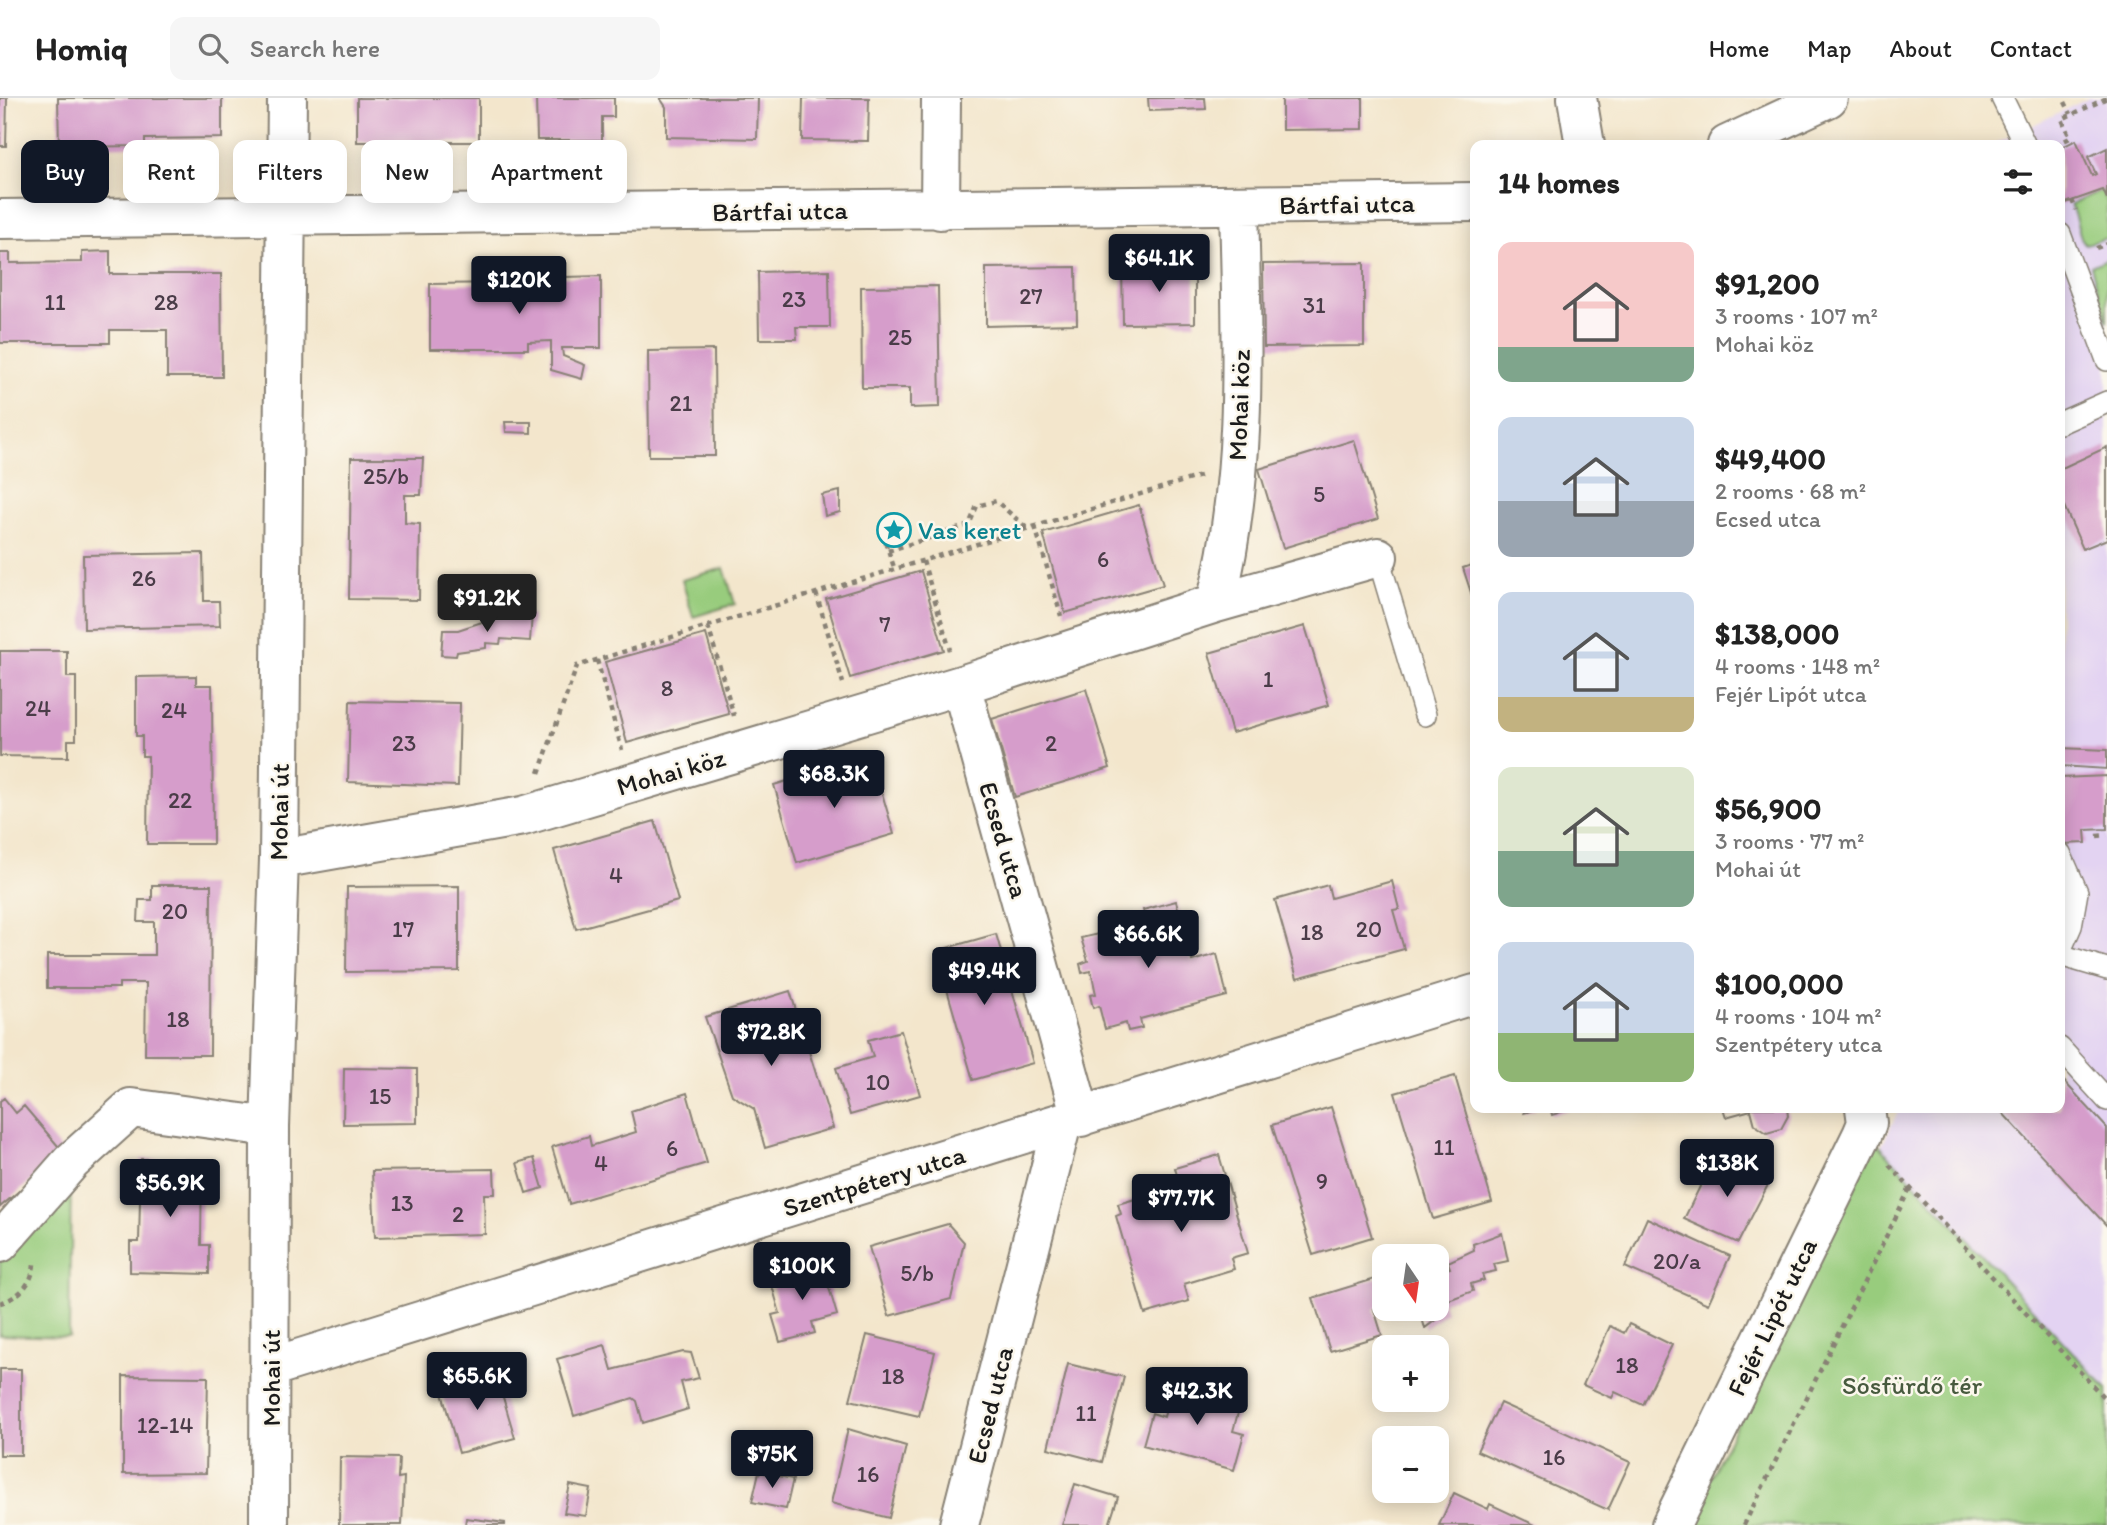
<!DOCTYPE html>
<meta charset="utf-8">
<style>
:root{--surface:#fff;--page:#f6f6f6;--text:#222;--muted:#767676;--line:#e0e0e0;--accent:#111827}
body{margin:0;font-family:Itim,sans-serif;background:var(--page);color:var(--text);height:100vh;display:flex;flex-direction:column;font-size:26px;white-space:nowrap}
*{box-sizing:border-box;margin:0}
p{font-size:23px;color:var(--muted)}
.icon{flex:none;width:38px;height:38px;fill:none;stroke:currentColor;stroke-width:2;stroke-linecap:round;stroke-linejoin:round}
.map{position:relative;flex:1;overflow:hidden}
.details{position:absolute;left:1470px;top:42px;width:595px;height:973px;display:flex;flex-direction:column;background:var(--surface);border-radius:14px;box-shadow:0 4px 18px #0003}
.details>*{flex:none}
.banner{position:absolute;left:21px;top:42px;width:665px;height:63px;display:flex;gap:14px}
.needle{width:46px;rotate:167deg}
.fabs{position:absolute;left:1372px;top:1146px;display:grid;gap:14px}
.fabs a{display:grid;place-items:center;width:77px;height:77px;border-radius:14px;background:var(--surface);box-shadow:0 4px 18px #0003;font-size:35px}
.price{position:absolute;translate:-50% -60px;padding:0 16px;border-radius:7px;background:var(--accent);color:#fff;font-size:23px;line-height:46px;filter:drop-shadow(0 2px 4px #0008)}
.price::after{content:'';position:absolute;left:50%;top:42px;width:21px;height:16px;margin-left:-10px;background:inherit;clip-path:polygon(0 0,100% 0,50% 100%)}
.price.current{background:#222;color:#fff}
ul{padding:0;list-style:none}
li{display:flex;align-items:center;gap:21px;height:175px;padding:0 28px}
li span{display:grid;place-items:center;flex:none;width:196px;height:140px;border-radius:14px;color:#555}
li>.icon{margin-inline-start:auto}
span .icon{width:84px;height:84px;fill:#fffc;stroke-width:1}
li b{font-size:30px}
h2{display:flex;justify-content:space-between;align-items:center;height:84px;padding:0 28px;font-size:30px}
.chip{padding:0 24px;border-radius:14px;background:var(--surface);box-shadow:0 4px 18px #0003;font-size:24px;line-height:63px}
.chip.current{background:var(--accent);color:#fff}
header{display:flex;align-items:center;gap:42px;box-sizing:border-box;height:98px;padding:0 35px;background:var(--surface);border-bottom:2px solid var(--line)}
header strong{font-size:33px}
nav{display:flex;gap:38px;margin-inline-start:auto;font-size:24px}
.search{width:490px;height:63px;background:var(--page);display:flex;align-items:center;gap:18px;box-sizing:border-box;padding:0 24px;border-radius:14px;color:var(--muted);font-size:26px}
.map>svg:first-child{display:block}
.built{fill:#e3d3f2}
.green{fill:#98cc7d;stroke:#5a744c;stroke-width:2}
.building{fill:#d69dcb}
.lines{fill:none;stroke-linecap:round;stroke-linejoin:round}
.lane-casing{stroke:#888174;stroke-width:24}
.street-casing{stroke:#888174;stroke-width:42}
.path{stroke:#888174;stroke-width:4.5;stroke-dasharray:5 5;stroke-linecap:butt}
.lane{stroke:#fff;stroke-width:21}
.street{stroke:#fff;stroke-width:38}
.labels{text-anchor:middle;stroke-width:5;stroke-linejoin:round;paint-order:stroke}
.number-label{font-size:23px;fill:#4a3c48}
.street-label{font-size:26px;fill:#1c1c1c;stroke:#fbf7ec}
.culture-label{font-size:26px;fill:#0d838f;stroke:#fbf7ec;text-anchor:start}
.park-label{font-size:26px;fill:#475a3e;stroke:#fbf7ec}
</style>
<header>
<strong>Homiq</strong>
<div class="search"><svg class="icon" aria-label="search" viewBox="0 0 24 24"><circle cx="10" cy="10" r="6"/><path d="M15 15l6 6"/></svg>Search here</div>
<nav><a>Home</a><a>Map</a><a>About</a><a>Contact</a></nav>
</header>
<div class="map">
<svg width="2107" height="1427" viewBox="0 0 2107 1427">
<rect width="100%" height="100%" fill="#fbf7ec"/>
<filter id="ink" filterUnits="userSpaceOnUse"><feTurbulence type="fractalNoise" baseFrequency=".0143" numOctaves="2"/><feDisplacementMap in="SourceGraphic" scale="14" xChannelSelector="R" yChannelSelector="G"/><feConvolveMatrix kernelMatrix="1 2 1 2 8 2 1 2 1" color-interpolation-filters="sRGB"/></filter>
<filter id="wash" filterUnits="userSpaceOnUse"><feTurbulence type="fractalNoise" baseFrequency=".00686" numOctaves="4" result="noise"/><feDisplacementMap in="SourceGraphic" scale="28" xChannelSelector="R" yChannelSelector="G"/><feGaussianBlur stdDeviation="1.57" result="paint"/><feColorMatrix in="noise" values="0 0 0 0 0 0 0 0 0 0 0 0 0 0 0 0 0 1.4 0 .05"/><feComposite in="paint" operator="in"/></filter>
<g filter="url(#wash)">
<rect width="100%" height="100%" fill="#f3e6cc"/>
<!-- built -->
<path class="built" d="M2089 0H2107V1291L1881 1049 1900 1010H2060V47H1992Z"/>
<!-- green -->
<path class="green" d="M2102 92 2107 104V140L2086 146 2082 143 2071 106Z
M2107 161V224L2091 168Z
M724 470 735 506 693 519 682 482Z
M1876 1044 2107 1291V1427H1687Z
M71 1081 69 1239 0 1237V1163Z"/>
<g id="blocks">
<!-- building -->
<path class="building" d="M0 0H7L6 48H0Z
M58 0H222V40L145 41V48L59 49Z
M357 0H479V44H357Z
M536 0H614V19H602V42H537Z
M660 0H758L757 41 666 39V9Z
M803 0H869L868 43 802 42Z
M1148 0H1205L1206 11 1149 13Z
M1282 0H1363V31L1282 32Z
M2076 42 2092 78 2096 76 2088 59 2107 50V101L2103 92 2060 107V50Z
M110 153V176H221L222 279H167V232H110V245H0V155H10V165L82 164V154Z
M1364 165V248L1264 249 1263 166Z
M1195 166V225L1123 226 1122 167Z
M1076 169 1077 226 986 228V170Z
M829 172 830 229H796L797 241H759L758 174Z
M508 177H528V180L601 178V250H562L563 258 585 267 582 281 551 272V243L528 244V251H430V186L508 185Z
M938 188 940 309 910 310V290H862L861 189Z
M714 252 715 358H649L648 253Z
M505 324H531V335L506 334Z
M1354 342 1378 421 1283 450 1259 371Z
M2107 349V441L2083 451 2060 399V371Z
M351 360H423L421 397H405V425L420 426 419 502 349 501Z
M840 393V414L825 418 822 397Z
M1139 407 1163 487 1065 515 1043 435Z
M203 455 204 503H219L220 528 84 531 83 457Z
M1475 466V507L1463 470Z
M921 473 944 552 850 580 826 501Z
M509 515 532 517 530 543 501 541 500 546 486 545V550L457 554 456 558 441 557 443 532H458Z
M1305 528 1329 607 1232 635 1209 555Z
M706 536 729 616 627 645 605 564Z
M0 553H67V579H76V642H68V659L0 658Z
M196 578V587H212L213 746H147L148 658H142V638H136V579Z
M1086 591 1110 670 1015 699 992 621Z
M350 603 460 605 458 688 348 684Z
M2060 650 2107 652V671L2060 668Z
M871 658 894 736 797 765 774 687Z
M2107 678V731L2085 732 2086 745 2060 746V680Z
M655 723 678 803 576 831 554 752Z
M1392 783 1399 811 1393 812 1404 851 1297 880 1275 802 1328 787 1331 800Z
M152 787H211L210 957H145L146 885H119V890H47V857H154V824H138L139 802H152Z
M459 788V873L346 874 347 789Z
M1176 803 1192 863 1217 856 1227 898 1140 921 1142 930 1128 933 1126 925 1105 931 1099 908 1093 910 1090 897 1096 896 1091 873 1082 875 1080 866 1088 863 1081 840 1103 835 1101 828 1112 825 1115 833 1146 824 1143 812Z
M996 836 1033 965 973 982 936 853Z
M790 893 833 1030 765 1050 754 1011 732 997 705 919Z
M901 933 920 997 850 1017 836 970 873 959 868 942Z
M344 970 417 971V1025L343 1026Z
M1455 978 1492 1104 1433 1121 1395 995Z
M2060 979 2107 1030V1128L1998 1010H2060Z
M687 995 707 1065 569 1106 552 1049 589 1038 591 1048 636 1034 631 1013Z
M4 1000 16 1015 24 1008 64 1055 0 1109V1003Z
M1331 1009 1372 1139 1313 1157 1272 1027Z
M1522 1010H1539L1524 1015Z
M1550 1010H1573L1552 1017Z
M1723 1010H1787L1788 1018 1781 1031 1767 1035 1755 1027 1751 1012 1726 1019Z
M1716 1056 1771 1081 1738 1145 1684 1121Z
M1219 1057 1248 1155 1231 1160 1234 1171 1184 1186 1189 1203 1145 1216 1116 1118 1121 1116 1118 1106 1180 1088 1175 1070Z
M534 1060 543 1090 526 1095 517 1065Z
M141 1061 202 1062 201 1147H209V1176L130 1174V1144H139Z
M494 1071 495 1096H484L485 1136 375 1139 372 1073Z
M1647 1120 1730 1158 1708 1206 1625 1169Z
M948 1126 964 1144 951 1201 889 1218 869 1149Z
M1502 1135 1508 1163 1494 1166 1496 1173 1482 1176 1484 1182 1471 1186 1473 1193 1443 1204 1446 1214 1425 1230 1419 1211H1437V1173L1450 1170 1448 1164 1474 1152 1473 1146Z
M822 1166 837 1217 812 1224 815 1235 780 1244 772 1217 780 1215 770 1181Z
M1384 1178V1208L1374 1211 1382 1237 1330 1253 1313 1200Z
M1629 1226 1672 1247 1643 1307 1615 1294 1612 1300 1583 1287 1610 1228 1624 1235Z
M867 1237 935 1254 919 1318 850 1302Z
M605 1247 612 1272 683 1254 691 1255 699 1280 681 1284 688 1311 643 1325 637 1303 633 1300 574 1318 557 1261Z
M1068 1266 1124 1279 1102 1364 1048 1350Z
M0 1271H21V1357H0Z
M495 1272 515 1340 459 1355 440 1288Z
M123 1278 208 1279 206 1375 123 1376Z
M1173 1285 1241 1304 1233 1333 1244 1336 1234 1372 1143 1347 1152 1315 1164 1319Z
M1500 1305 1630 1364 1608 1412 1477 1353Z
M848 1331 906 1348 889 1420 831 1405Z
M340 1359 399 1360 398 1380 404 1379 402 1427H339Z
M759 1374 793 1381 786 1411 752 1404Z
M1075 1386 1118 1399 1109 1427H1062Z
M570 1387 591 1391 586 1418 564 1415Z
M1454 1395 1488 1411 1490 1406 1535 1427H1439Z
M466 1420 505 1425V1427H465Z"/>
</g>
</g>
<g filter="url(#ink)">
<use href="#blocks" fill-opacity="0" stroke="#888174" stroke-width="2"/>
<g class="lines">
<!-- lane casing -->
<g class="lane-casing">
<path id="lane" d="M2002 0 2025 47
M2060 136 2107 262
M2060 325 2107 304
M1378 459 1425 617
M2060 755 2077 794 2071 828 2060 853
M2060 857 2107 871
M2060 950 2107 1002"/>
</g>
<!-- street casing -->
<g class="street-casing">
<path id="street" d="M1577 0 1585 47
M1727 47 1828 0
M940 112 941 0
M0 121 1475 104
M1216 505C1249 375 1242 240 1239 108
M961 587 1081 1019
M279 761 523 718 961 587 1216 505 1378 459
M0 1145 71 1064 131 1010 270 1029
M272 1269 1475 896
M269 1427 270 1029 279 761 287 0
M959 1427 1062 1025
M1671 1427 1862 1037 1867 1025 1865 1010"/>
</g>
<!-- path -->
<path class="path" d="M2065 4 2071 16
M2056 47 2070 40 2062 21 2107 0
M2072 102 2076 112
M2096 150 2107 146
M1035 428 1061 518
M882 435 895 472
M888 453 969 427 977 408 996 403 1028 431
M923 463 950 552
M816 495 843 585
M708 528 734 618
M597 562 622 652
M539 675 577 568 1200 378
M2097 738 2107 737
M1889 1067 2107 1303
M0 1205C18 1200 34 1185 34 1164
M1744 1427 1910 1090"/>
<!-- lane -->
<use href="#lane" class="lane"/>
<!-- street -->
<use href="#street" class="street"/>
</g>
</g>
<!-- icons -->
<defs>
<g id="sight-ring" transform="scale(1.75)"><circle r="9.5" fill="#fbf7ec" stroke="#0f9aa8" stroke-width="1.5"/><path d="M0-6L1.8-2.2L6-1.7L2.9 1.2L3.7 5.4L0 3.3L-3.7 5.4L-2.9 1.2L-6-1.7L-1.8-2.2Z" fill="#0f9aa8"/></g>
</defs>
<g fill-rule="evenodd">
<use href="#sight-ring" x="894" y="432"/>
</g>
<g class="labels">
<!-- number labels -->
<g class="number-label">
<text x="1031" y="206">27</text>
<text x="794" y="209">23</text>
<text x="55" y="212">11</text>
<text x="166" y="212">28</text>
<text x="1314" y="215">31</text>
<text x="900" y="247">25</text>
<text x="681" y="313">21</text>
<text x="386" y="386">25/b</text>
<text x="1319" y="404">5</text>
<text x="1103" y="469">6</text>
<text x="144" y="488">26</text>
<text x="885" y="534">7</text>
<text x="1268" y="589">1</text>
<text x="667" y="598">8</text>
<text x="38" y="618">24</text>
<text x="174" y="620">24</text>
<text x="404" y="653">23</text>
<text x="1051" y="653">2</text>
<text x="180" y="710">22</text>
<text x="616" y="785">4</text>
<text x="175" y="821">20</text>
<text x="403" y="839">17</text>
<text x="1369" y="839">20</text>
<text x="1312" y="842">18</text>
<text x="178" y="929">18</text>
<text x="878" y="992">10</text>
<text x="380" y="1006">15</text>
<text x="1444" y="1057">11</text>
<text x="672" y="1058">6</text>
<text x="601" y="1073">4</text>
<text x="1322" y="1091">9</text>
<text x="402" y="1113">13</text>
<text x="458" y="1124">2</text>
<text x="1677" y="1171">20/a</text>
<text x="917" y="1183">5/b</text>
<text x="1627" y="1275">18</text>
<text x="893" y="1286">18</text>
<text x="1086" y="1323">11</text>
<text x="165" y="1335">12-14</text>
<text x="1554" y="1367">16</text>
<text x="868" y="1384">16</text>
</g>
<!-- street labels -->
<g class="street-label">
<text transform="translate(1347 106) rotate(-1)" y="9">Bártfai utca</text>
<text transform="translate(780 113) rotate(-1)" y="9">Bártfai utca</text>
<text transform="translate(1239 307) rotate(-88)" y="9">Mohai köz</text>
<text transform="translate(671 674) rotate(-16)" y="9">Mohai köz</text>
<text transform="translate(279 714) rotate(-89)" y="9">Mohai út</text>
<text transform="translate(1004 742) rotate(74)" y="9">Ecsed utca</text>
<text transform="translate(874 1083) rotate(-17)" y="9">Szentpétery utca</text>
<text transform="translate(1772 1219) rotate(-64)" y="9">Fejér Lipót utca</text>
<text transform="translate(271 1280) rotate(-90)" y="9">Mohai út</text>
<text transform="translate(990 1307) rotate(-76)" y="9">Ecsed utca</text>
</g>
<!-- culture labels -->
<g class="culture-label">
<text x="918" y="441">Vas keret</text>
</g>
<!-- park labels -->
<g class="park-label">
<text x="1912" y="1296">Sósfürdő tér</text>
</g>
</g>
</svg>
<div class="fabs">
<a><svg class="needle" viewBox="-14 -14 28 28"><path d="M0-13l5 13h-10z" fill="#e53935"/><path d="M0 13l5-13h-10z" fill="#767676"/></svg></a>
<a>+</a>
<a>−</a>
</div>
<b class="price" style="left:1159px;top:196px">$64.1K</b>
<b class="price" style="left:519px;top:218px">$120K</b>
<b class="price current" style="left:487px;top:536px">$91.2K</b>
<b class="price" style="left:834px;top:712px">$68.3K</b>
<b class="price" style="left:1148px;top:872px">$66.6K</b>
<b class="price" style="left:984px;top:909px">$49.4K</b>
<b class="price" style="left:771px;top:970px">$72.8K</b>
<b class="price" style="left:1727px;top:1101px">$138K</b>
<b class="price" style="left:170px;top:1121px">$56.9K</b>
<b class="price" style="left:1181px;top:1136px">$77.7K</b>
<b class="price" style="left:802px;top:1204px">$100K</b>
<b class="price" style="left:477px;top:1314px">$65.6K</b>
<b class="price" style="left:1197px;top:1329px">$42.3K</b>
<b class="price" style="left:772px;top:1392px">$75K</b>
<div class="banner">
<a class="chip current">Buy</a>
<a class="chip">Rent</a>
<a class="chip">Filters</a>
<a class="chip">New</a>
<a class="chip">Apartment</a>
</div>
<section class="details">
<h2>14 homes<svg class="icon" aria-label="filters" viewBox="0 0 24 24"><path d="M4 7h16M4 17h16"/><circle cx="9" cy="7" r="2"/><circle cx="15" cy="17" r="2"/></svg></h2>
<ul>
<li><span style="background:linear-gradient(#f6c9c9 75%,#7fa58c 0)"><svg class="icon" aria-label="home" viewBox="0 0 24 24"><path d="M3 11l9-7 9 7M6 9v11h12V9"/></svg></span><div><b>$91,200</b><p>3 rooms · 107 m²</p><p>Mohai köz</p></div></li>
<li><span style="background:linear-gradient(#c9d6e8 60%,#9aa5b1 0)"><svg class="icon" aria-label="home" viewBox="0 0 24 24"><path d="M3 11l9-7 9 7M6 9v11h12V9"/></svg></span><div><b>$49,400</b><p>2 rooms · 68 m²</p><p>Ecsed utca</p></div></li>
<li><span style="background:linear-gradient(#c9d6e8 75%,#c2b280 0)"><svg class="icon" aria-label="home" viewBox="0 0 24 24"><path d="M3 11l9-7 9 7M6 9v11h12V9"/></svg></span><div><b>$138,000</b><p>4 rooms · 148 m²</p><p>Fejér Lipót utca</p></div></li>
<li><span style="background:linear-gradient(#dfe7d0 60%,#7fa58c 0)"><svg class="icon" aria-label="home" viewBox="0 0 24 24"><path d="M3 11l9-7 9 7M6 9v11h12V9"/></svg></span><div><b>$56,900</b><p>3 rooms · 77 m²</p><p>Mohai út</p></div></li>
<li><span style="background:linear-gradient(#c9d6e8 65%,#8fb573 0)"><svg class="icon" aria-label="home" viewBox="0 0 24 24"><path d="M3 11l9-7 9 7M6 9v11h12V9"/></svg></span><div><b>$100,000</b><p>4 rooms · 104 m²</p><p>Szentpétery utca</p></div></li>
</ul>
</section>
</div>
